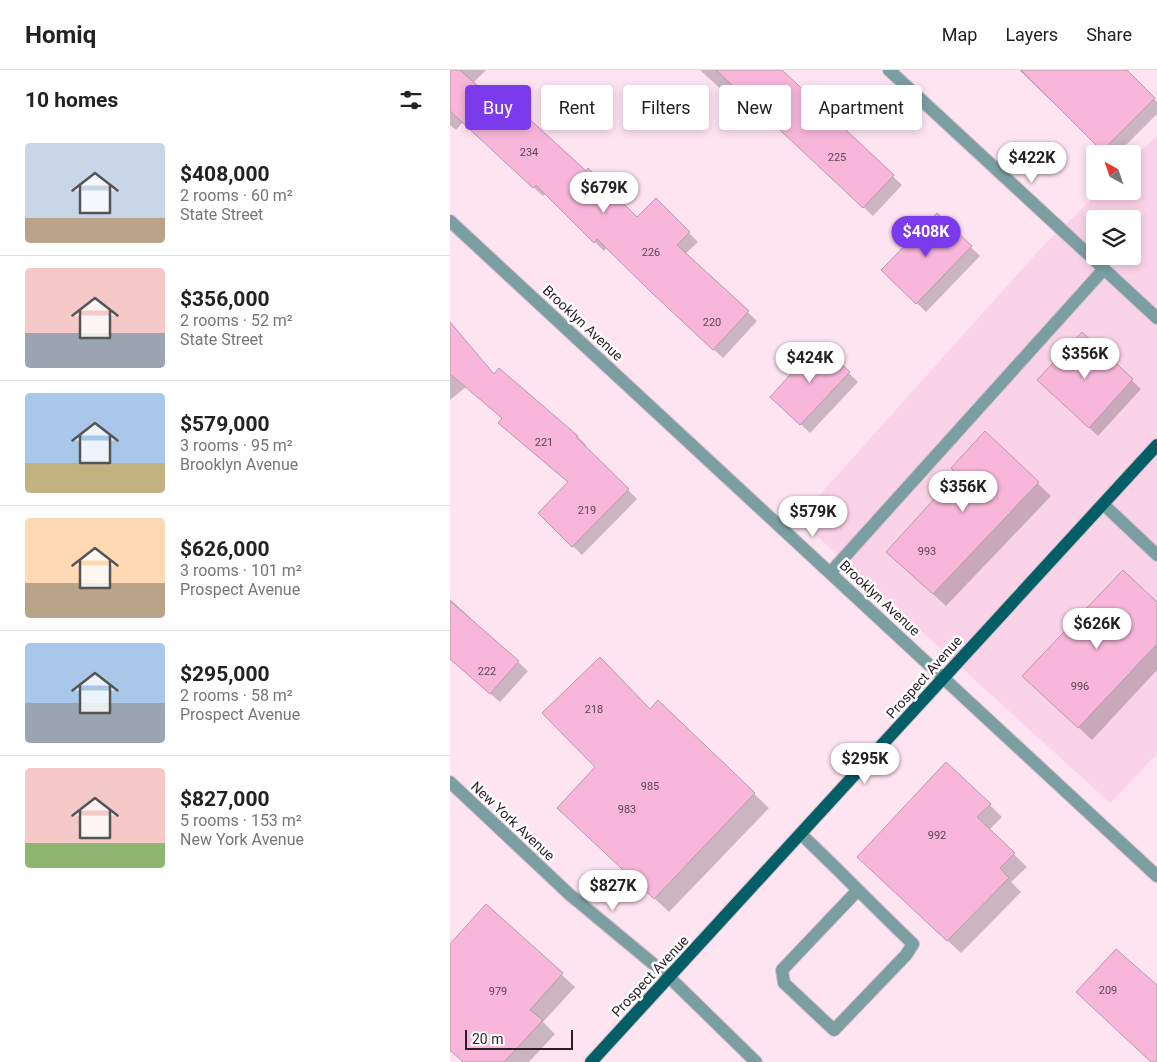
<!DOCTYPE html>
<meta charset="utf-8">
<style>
:root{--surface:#fff;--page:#f2f2f2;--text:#222;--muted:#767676;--line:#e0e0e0;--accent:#7c3aed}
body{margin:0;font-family:Roboto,sans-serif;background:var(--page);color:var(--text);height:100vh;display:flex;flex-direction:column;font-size:19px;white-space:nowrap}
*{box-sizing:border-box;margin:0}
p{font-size:16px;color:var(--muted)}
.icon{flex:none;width:28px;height:28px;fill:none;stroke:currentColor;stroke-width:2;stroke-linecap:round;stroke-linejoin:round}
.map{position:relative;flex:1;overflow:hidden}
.sheet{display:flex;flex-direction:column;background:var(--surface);width:450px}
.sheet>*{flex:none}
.hud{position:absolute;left:15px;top:15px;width:475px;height:45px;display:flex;gap:10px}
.needle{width:32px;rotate:320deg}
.tools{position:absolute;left:636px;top:75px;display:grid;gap:10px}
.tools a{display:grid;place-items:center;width:55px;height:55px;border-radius:5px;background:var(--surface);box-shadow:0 2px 8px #0003;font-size:25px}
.scale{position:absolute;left:15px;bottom:12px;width:108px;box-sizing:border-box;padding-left:5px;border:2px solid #2b1f25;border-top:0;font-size:14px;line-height:18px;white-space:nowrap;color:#2b1f25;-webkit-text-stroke:4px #fff;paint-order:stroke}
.price{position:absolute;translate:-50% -42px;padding:0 11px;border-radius:18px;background:#fff;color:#222;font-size:16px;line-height:32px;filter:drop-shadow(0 1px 2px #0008)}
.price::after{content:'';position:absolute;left:50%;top:30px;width:15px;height:11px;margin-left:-8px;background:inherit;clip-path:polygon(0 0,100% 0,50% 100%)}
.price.current{background:var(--accent);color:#fff}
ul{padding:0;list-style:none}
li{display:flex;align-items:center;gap:15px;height:125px;padding:0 25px}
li+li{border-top:1px solid var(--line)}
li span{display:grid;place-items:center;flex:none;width:140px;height:100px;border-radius:5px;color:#555}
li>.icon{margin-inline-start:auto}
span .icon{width:60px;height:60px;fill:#fffc;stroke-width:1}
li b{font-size:21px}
h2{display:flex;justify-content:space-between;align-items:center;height:60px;padding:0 25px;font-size:21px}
.pill{padding:0 18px;border-radius:5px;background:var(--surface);box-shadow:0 2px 8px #0003;font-size:18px;line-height:45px}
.pill.current{background:var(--accent);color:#fff}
header{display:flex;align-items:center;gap:30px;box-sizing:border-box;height:70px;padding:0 25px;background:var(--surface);border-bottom:1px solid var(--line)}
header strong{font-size:24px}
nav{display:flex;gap:28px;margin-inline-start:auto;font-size:18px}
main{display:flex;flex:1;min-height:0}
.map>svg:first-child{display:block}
.built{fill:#fbd3e8;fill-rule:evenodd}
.shadow{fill:#0003}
.building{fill:#f7b6da;stroke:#b99aaa}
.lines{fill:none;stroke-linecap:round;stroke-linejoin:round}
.minor-casing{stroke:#d8c0cc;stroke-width:14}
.major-casing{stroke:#d8c0cc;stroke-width:14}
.minor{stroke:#7b9ea3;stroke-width:12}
.major{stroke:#045e66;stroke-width:12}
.labels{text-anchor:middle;stroke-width:5;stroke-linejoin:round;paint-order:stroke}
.number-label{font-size:11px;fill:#5e4552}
.street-label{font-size:14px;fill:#2b1f25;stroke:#fff}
</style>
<header>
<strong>Homiq</strong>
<nav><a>Map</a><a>Layers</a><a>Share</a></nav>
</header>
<main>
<section class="sheet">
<h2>10 homes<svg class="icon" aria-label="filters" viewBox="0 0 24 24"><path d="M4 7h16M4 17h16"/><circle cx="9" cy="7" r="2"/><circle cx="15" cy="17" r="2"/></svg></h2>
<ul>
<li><span style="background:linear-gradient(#c9d6e8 75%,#b9a48a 0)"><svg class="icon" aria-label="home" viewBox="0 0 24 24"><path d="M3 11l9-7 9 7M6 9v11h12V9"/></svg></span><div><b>$408,000</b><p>2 rooms · 60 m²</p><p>State Street</p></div></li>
<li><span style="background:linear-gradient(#f6c9c9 65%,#9aa5b1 0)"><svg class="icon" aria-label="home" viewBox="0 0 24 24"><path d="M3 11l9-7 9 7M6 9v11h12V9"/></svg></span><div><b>$356,000</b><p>2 rooms · 52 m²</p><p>State Street</p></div></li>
<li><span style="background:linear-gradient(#a9c7e8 70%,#c2b280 0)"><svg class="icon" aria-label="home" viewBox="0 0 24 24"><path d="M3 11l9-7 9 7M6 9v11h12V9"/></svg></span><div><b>$579,000</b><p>3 rooms · 95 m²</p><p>Brooklyn Avenue</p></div></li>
<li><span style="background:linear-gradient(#ffd9b3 65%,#b9a48a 0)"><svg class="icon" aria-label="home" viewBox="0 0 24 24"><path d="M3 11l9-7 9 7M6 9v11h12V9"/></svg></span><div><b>$626,000</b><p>3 rooms · 101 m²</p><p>Prospect Avenue</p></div></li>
<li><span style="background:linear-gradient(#a9c7e8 60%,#9aa5b1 0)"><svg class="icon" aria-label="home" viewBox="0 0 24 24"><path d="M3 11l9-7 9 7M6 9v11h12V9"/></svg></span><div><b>$295,000</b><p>2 rooms · 58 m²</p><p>Prospect Avenue</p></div></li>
<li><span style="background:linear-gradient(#f6c9c9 75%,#8fb573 0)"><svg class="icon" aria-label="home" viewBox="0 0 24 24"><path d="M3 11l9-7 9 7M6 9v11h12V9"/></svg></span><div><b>$827,000</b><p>5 rooms · 153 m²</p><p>New York Avenue</p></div></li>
</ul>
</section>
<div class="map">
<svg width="707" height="992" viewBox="0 0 707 992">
<rect width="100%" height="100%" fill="#fee3f1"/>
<!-- built -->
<path class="built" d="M707 66V684L660 733 348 449 592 177 650 121H682L683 89ZM645 149H682V186H645Z"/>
<!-- shadow -->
<path class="shadow" d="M0 0H36L23 13 67 52 187 149 206 130 248 172 235 184 307 251 273 288 213 232 157 177 154 181 96 123 93 126 13 52 6 60 0 55Z
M250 0H325L353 22 452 115 423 146 295 26 287 34Z
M569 0H675L707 32V44L667 84H656L603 30 602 32Z
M487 144 530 186 476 242 433 200Z
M0 254 44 305 49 300 127 366 136 375 135 377 187 429 132 485 89 443 119 413 59 362 50 353 53 349 16 317 0 330Z
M632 264 691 319 648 366 598 319Z
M399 303 408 312 360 363 331 335Z
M535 363 601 426 496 536 451 495Z
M0 529 27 554 26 555 78 601 50 632 0 589Z
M707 534V600L642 670 587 619Z
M208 632 319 738 219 842 123 752 147 697Z
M540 735 552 747 539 760 577 797 561 812 571 822 511 883 421 800Z
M36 836 125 917 93 952 105 964 79 992H14L0 980V876Z"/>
<!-- building -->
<path class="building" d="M0 0H10L66 50 73 43 136 101 138 98 187 147 206 128 240 162 227 175 299 241 263 280 202 223 147 169 144 173 86 115 83 118 0 41Z
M266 0H332L444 105 413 138Z
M571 0H677L705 28 652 81Z
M487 143 522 176 466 234 431 200Z
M0 252 44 304 49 298 128 366 126 367 179 419 122 477 88 443 118 412 48 353 52 348 0 304Z
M632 262 683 309 639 358 587 310Z
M369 273 400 302 350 355 320 327Z
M535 361 589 412 483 524 436 482 507 404 501 398Z
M673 500 707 532V574L628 658 572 606Z
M0 531 69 591 40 624 0 589Z
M150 587 200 639 208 630 305 723 204 829 107 738 145 697 92 643Z
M496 692 541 734 527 747 565 783 550 798 559 808 497 871 407 787Z
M36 834 113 903 80 940 93 950 54 992H13L0 980V874Z
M666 879 707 915V992H701L626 922Z"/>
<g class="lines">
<!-- minor casing -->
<g class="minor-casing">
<path id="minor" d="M439 0 707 248
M0 151 707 806
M653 434 707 485
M380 503 654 199
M0 712 119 824 219 907 306 992
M351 764 387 799C412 824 437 849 463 874L456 885 384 960 334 913 332 900 408 820"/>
</g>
<!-- major casing -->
<g class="major-casing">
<path id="major" d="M141 992 707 375"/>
</g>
<!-- minor -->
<use href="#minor" class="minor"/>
<!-- major -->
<use href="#major" class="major"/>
</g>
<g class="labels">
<!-- number labels -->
<g class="number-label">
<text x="79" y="86">234</text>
<text x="387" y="91">225</text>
<text x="201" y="186">226</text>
<text x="262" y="256">220</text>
<text x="94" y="376">221</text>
<text x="137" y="444">219</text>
<text x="477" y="485">993</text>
<text x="37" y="605">222</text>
<text x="630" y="620">996</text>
<text x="144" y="643">218</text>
<text x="200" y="720">985</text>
<text x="177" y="743">983</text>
<text x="487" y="769">992</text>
<text x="658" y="924">209</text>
<text x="48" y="925">979</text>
</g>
<!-- street labels -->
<g class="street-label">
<text transform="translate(133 253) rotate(43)" y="5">Brooklyn Avenue</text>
<text transform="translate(430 528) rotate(43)" y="5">Brooklyn Avenue</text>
<text transform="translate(474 607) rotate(-48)" y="5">Prospect Avenue</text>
<text transform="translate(63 751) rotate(43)" y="5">New York Avenue</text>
<text transform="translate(200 906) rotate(-47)" y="5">Prospect Avenue</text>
</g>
</g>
</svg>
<div class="tools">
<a><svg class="needle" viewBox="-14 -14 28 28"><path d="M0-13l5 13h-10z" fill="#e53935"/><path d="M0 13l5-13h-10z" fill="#767676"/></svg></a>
<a><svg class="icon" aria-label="layers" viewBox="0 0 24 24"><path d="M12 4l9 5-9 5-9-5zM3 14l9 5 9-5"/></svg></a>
</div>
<div class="scale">20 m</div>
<b class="price" style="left:582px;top:114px">$422K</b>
<b class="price" style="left:154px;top:144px">$679K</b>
<b class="price current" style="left:476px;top:188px">$408K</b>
<b class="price" style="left:635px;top:310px">$356K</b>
<b class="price" style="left:360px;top:314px">$424K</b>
<b class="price" style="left:513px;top:443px">$356K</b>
<b class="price" style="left:363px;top:468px">$579K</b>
<b class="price" style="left:647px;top:580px">$626K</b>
<b class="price" style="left:415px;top:715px">$295K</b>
<b class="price" style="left:163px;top:842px">$827K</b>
<div class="hud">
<a class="pill current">Buy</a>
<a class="pill">Rent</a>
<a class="pill">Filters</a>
<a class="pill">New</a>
<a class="pill">Apartment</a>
</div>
</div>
</main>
